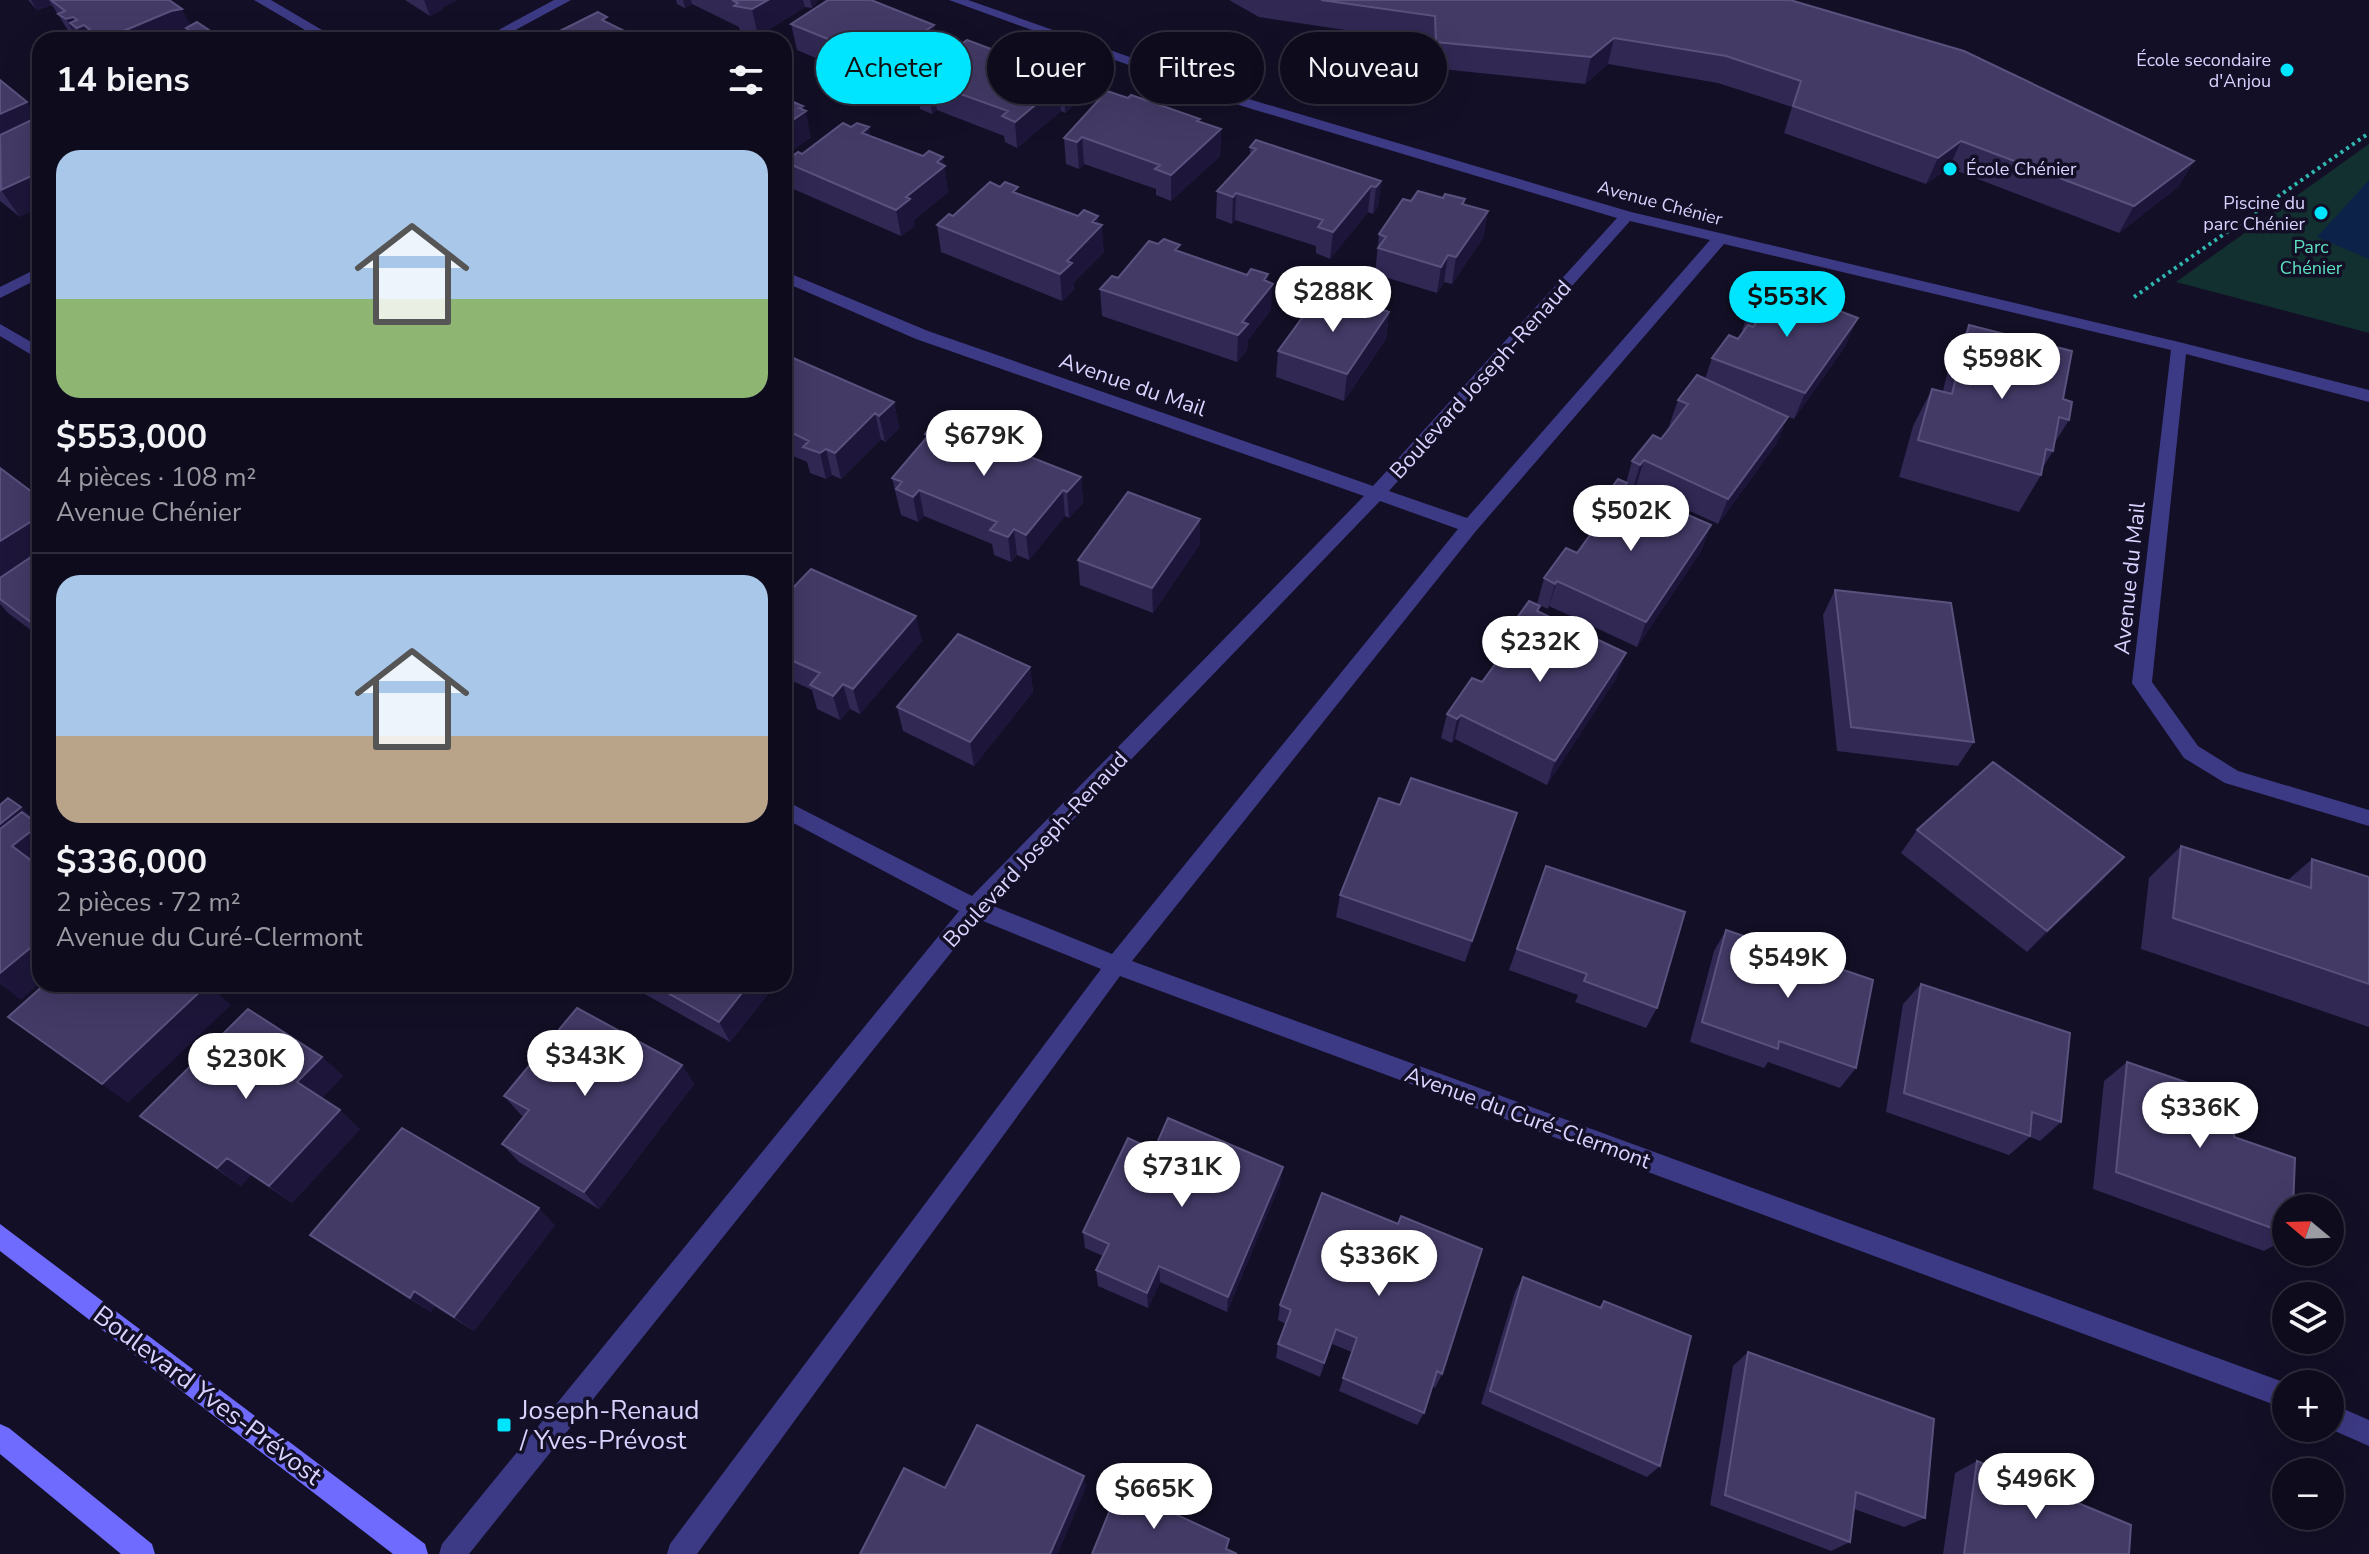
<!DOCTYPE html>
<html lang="fr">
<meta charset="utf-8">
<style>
:root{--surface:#0e0b1c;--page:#171425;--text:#f1f3f6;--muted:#9b9ba3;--line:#2e2b3b;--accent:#00e5ff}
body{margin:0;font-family:"Nunito Sans",sans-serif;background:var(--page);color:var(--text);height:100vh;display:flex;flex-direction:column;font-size:30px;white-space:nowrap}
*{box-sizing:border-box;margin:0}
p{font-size:26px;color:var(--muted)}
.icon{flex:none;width:44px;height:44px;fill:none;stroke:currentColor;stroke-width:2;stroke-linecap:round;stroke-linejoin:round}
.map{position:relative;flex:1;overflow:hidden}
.details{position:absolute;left:32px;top:32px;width:760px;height:960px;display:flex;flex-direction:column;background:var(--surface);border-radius:24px;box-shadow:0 8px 32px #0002,0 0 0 2px var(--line)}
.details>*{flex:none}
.banner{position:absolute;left:816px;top:32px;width:760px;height:72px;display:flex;gap:16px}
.needle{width:52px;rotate:289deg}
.tools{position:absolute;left:2272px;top:1194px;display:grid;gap:16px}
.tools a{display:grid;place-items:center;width:72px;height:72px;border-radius:50%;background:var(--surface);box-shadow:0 8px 32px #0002,0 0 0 2px var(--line);font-size:40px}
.price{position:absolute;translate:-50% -68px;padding:0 18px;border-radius:28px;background:#fff;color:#222;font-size:26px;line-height:52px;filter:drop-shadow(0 2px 4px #0008)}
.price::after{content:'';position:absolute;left:50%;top:48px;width:24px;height:18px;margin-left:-12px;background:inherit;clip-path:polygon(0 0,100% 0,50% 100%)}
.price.active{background:var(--accent);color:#111}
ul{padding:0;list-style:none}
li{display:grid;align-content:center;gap:16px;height:424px;padding:0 24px}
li+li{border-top:2px solid var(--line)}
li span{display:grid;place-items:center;height:248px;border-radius:24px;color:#555}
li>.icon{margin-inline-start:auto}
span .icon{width:144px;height:144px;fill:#fffc;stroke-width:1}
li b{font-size:34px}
h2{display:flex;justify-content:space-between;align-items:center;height:96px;padding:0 24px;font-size:34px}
.pill{padding:0 28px;border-radius:36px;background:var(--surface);box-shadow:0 8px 32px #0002,0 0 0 2px var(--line);font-size:28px;line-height:72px}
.pill.active{background:var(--accent);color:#111}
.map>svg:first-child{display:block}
.green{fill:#12302f}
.water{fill:#0c2248}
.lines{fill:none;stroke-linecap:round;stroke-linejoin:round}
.path{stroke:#2fb8b0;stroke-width:4;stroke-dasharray:3 4;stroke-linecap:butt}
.street{fill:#3d3a85;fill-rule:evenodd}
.secondary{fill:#6f6bff;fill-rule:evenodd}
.wall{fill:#312854}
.shaded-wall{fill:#1d163a}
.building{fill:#433a66;stroke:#5a527e;stroke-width:2}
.poi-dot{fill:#00e5ff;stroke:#130f26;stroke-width:3}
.labels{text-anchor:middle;stroke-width:7;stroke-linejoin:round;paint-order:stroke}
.far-poi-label{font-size:18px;fill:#d9d4ff;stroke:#130f26;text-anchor:end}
.far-street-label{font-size:18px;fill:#d9d4ff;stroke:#130f26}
.far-park-label{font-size:18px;fill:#5fe0c0;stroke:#130f26}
.street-label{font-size:22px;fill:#d9d4ff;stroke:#130f26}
.near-street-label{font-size:26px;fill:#d9d4ff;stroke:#130f26}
.near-poi-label{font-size:26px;fill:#d9d4ff;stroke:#130f26;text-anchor:start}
</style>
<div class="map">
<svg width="2369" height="1554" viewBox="0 0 2369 1554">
<rect width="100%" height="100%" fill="#130f26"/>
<!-- green -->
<path class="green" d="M2369 144V333L2176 282Z"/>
<!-- water -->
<path class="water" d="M2369 180V259L2317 237Z"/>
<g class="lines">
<!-- path -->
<path class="path" d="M2134 297 2369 133"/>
<!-- street -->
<path class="street" d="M254 0H271L339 40H322Z
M554 0H571L497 40H480Z
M949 0H968L1252 100 1631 212 2179 342 2369 390V402L2186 354 2152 682 2198 746 2238 771 2369 810V826L2225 783 2184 758 2132 683 2171 350 1724 244 1476 531 1132 961 2286 1383V1409L1120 976 697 1554H667L670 1544 1101 969 978 919 469 1554H439L442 1544 959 911 784 818V800L972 896 1364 496 916 339 784 282V271L928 331 1373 486 1617 218 1242 106ZM1630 221 1710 240 1467 518 1389 491ZM1380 501 1458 529 1112 954 991 905Z
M40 267V278L0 298V287Z
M0 324 40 347V360L0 336Z
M2330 1403 2369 1420V1446L2328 1428H2330Z"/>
<!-- secondary -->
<path class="secondary" d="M0 1224 425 1544 428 1554H393L0 1251Z
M0 1424 9 1428 152 1544 155 1554H121L0 1454Z"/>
</g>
<!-- wall -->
<path class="wall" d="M28 0H169L191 25 224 40H74L52 5 37 10Z
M405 0H457L441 8 442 10 430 16Z
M676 0H816L817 2 812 8 805 7 758 36 740 32 739 27 692 4 685 8 677 4Z
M1229 0H1790L2194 161 2178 187 2119 233 1949 168 1926 184 1784 133 1792 107 1718 83 1608 64 1585 84 1432 68V43L1259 17Z
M791 24 938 52 886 88 797 50Z
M958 46 1072 79 1074 105 1065 113 1061 111 1017 148 1005 142 1004 136 937 110 932 114 920 109 916 82 958 50Z
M0 80 20 217 0 201Z
M1200 122 1221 129 1220 156 1171 201 1156 195V189L1084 164 1079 169 1066 164 1064 138Z
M851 127H869L870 136 944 165 948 192 914 220V226L901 236 791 188 785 162 802 154Z
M1250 147 1381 181 1378 207 1373 214 1368 212 1330 259 1316 253V246L1235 220 1232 224 1216 218 1217 191 1250 155Z
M1019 194 1099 224 1104 252 1073 283 1074 289 1062 301 941 252 937 225 953 216Z
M1443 198 1465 199 1464 205 1488 211 1483 238 1452 284 1444 282 1437 293 1375 274 1379 234 1411 201Z
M1180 252 1268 282 1271 310 1248 340 1247 350 1237 362 1102 316 1100 289 1118 278Z
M1780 288 1846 345 1794 419 1778 413 1777 443 1718 524 1636 486 1632 491 1711 525 1701 551 1637 647 1549 606 1548 609 1537 604 1544 578 1577 553 1590 535 1588 534 1596 509 1626 483 1632 461 1661 439 1671 426H1669L1678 400 1705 379 1712 358 1738 339 1744 331 1742 330 1752 304Z
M1389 312 1386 339 1344 401 1276 377 1278 351Z
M1969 325 2063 399 2069 420 2054 444 2053 451 2042 469 2041 475 2019 512 1899 477 1913 426 1932 389 1943 391 1950 362Z
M784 354 894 402 899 428 885 442 881 439 841 479 832 475 826 479 810 473 807 462 784 452Z
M925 434 1081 477 1083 503 1069 518 1065 516 1029 560 1017 555 1011 562 994 555 992 544 924 516 918 522 901 515 892 478 926 439Z
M0 468 40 498V637L8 613 0 604Z
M1200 544 1153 613 1080 585 1078 560Z
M784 580 785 583 787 584 789 591 922 641 860 714 850 709 840 720 817 709 812 690 784 677Z
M1835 590 1974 742 1958 766 1837 751 1823 615Z
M1538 612 1617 677 1547 785 1455 739 1452 743 1441 738 1447 714 1482 682 1500 658 1506 633Z
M1030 667 1033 692 974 766 903 731 897 707Z
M1400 805 1510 836 1465 962 1336 917 1340 895Z
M1917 830 2103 880 2027 952 1901 853Z
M2181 846 2288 880 2312 859 2369 877V1027L2141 949 2149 878Z
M1546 866 1657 1008 1646 1028 1575 1002 1578 995 1509 970Z
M1726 930 1856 1068 1840 1088 1768 1062 1764 1068 1690 1042 1714 951Z
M632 984H776L730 1042 634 988Z
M1921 984 2061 1122 2040 1141 2030 1137 2009 1155 1886 1112 1903 1004Z
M322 1057 343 1076 322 1098 360 1129 292 1203 251 1175 241 1186 140 1116Z
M2127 1062 2234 1137 2286 1208V1239L2264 1251 2093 1189 2104 1081Z
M682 1065 694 1084 599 1209 519 1162 502 1144 524 1117 521 1115 504 1096Z
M1154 1150 1280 1184 1227 1312 1160 1282 1148 1308 1098 1286 1096 1270 1103 1256 1085 1248 1083 1232Z
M555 1225 474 1331 434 1306 431 1312 333 1251 310 1235Z
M1523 1277 1599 1307 1604 1301 1660 1466 1647 1477 1481 1404 1515 1292Z
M1280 1305 1442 1374 1435 1388 1432 1386 1424 1413 1417 1425 1339 1391 1352 1352 1332 1344 1320 1377 1276 1358 1278 1344 1286 1324 1278 1320Z
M1748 1352 1925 1518 1904 1527 1854 1509 1850 1542 1831 1551 1710 1505 1733 1366Z
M1977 1461 2129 1554H1943L1955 1473Z"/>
<!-- shaded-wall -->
<path class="shaded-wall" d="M31 0H49L52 5 37 10Z
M424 0H457L441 8 442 10 430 16Z
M683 0H691L692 4 685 8Z
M768 0H803L805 7 758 36 752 9Z
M810 0H816L817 2 812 8Z
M182 9 196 35 186 28 191 37 180 40H102L171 11Z
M73 17 79 27 84 25 93 40H84L77 28 70 23 80 40H78L66 19Z
M934 25 938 52 886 88 882 61Z
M1614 38 1608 64 1585 84 1591 57Z
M1072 79 1074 105 1065 113 1064 86Z
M933 84 937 110 932 114 928 87Z
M1059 85 1061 111 1017 148 1015 122Z
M27 102 40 123 0 148V114Z
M803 106 804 112 806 111 811 138 784 156V126L799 108Z
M869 127 874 154 862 133Z
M1221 129 1220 156 1171 201V175Z
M1082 137 1084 164 1079 169 1077 142Z
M1961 141 1949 168 1926 184 1938 158Z
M943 157 948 192 914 220V226L901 236 896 210 906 197 937 162Z
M2194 161 2178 187 2119 233 2134 206Z
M40 172V207L20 217 1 190Z
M1381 181 1378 207 1373 214 1376 187Z
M1371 186 1368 212 1330 259 1333 232Z
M1236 193 1235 220 1232 224 1233 197Z
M1488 211 1483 238 1452 284 1456 257Z
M1098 216 1099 229 1102 225 1104 252 1073 283 1074 289 1062 301 1060 274 1067 261 1092 222Z
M1448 255 1444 282 1437 293 1441 267Z
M1268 274 1267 290 1273 284 1271 310 1248 340 1247 350 1237 362 1238 335 1242 322 1264 280Z
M1389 312 1386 339 1344 401 1347 374Z
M1858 318 1846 345 1794 419 1805 393Z
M894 402 899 428 885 442 879 416Z
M875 413 881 439 841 479 835 453Z
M1788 417 1777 443 1718 524 1728 499Z
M826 449 832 475 826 479 820 453Z
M1644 460 1636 486 1632 491 1640 465Z
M1081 477 1083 503 1069 518 1067 492Z
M919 490 924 516 918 522 913 497Z
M1063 490 1065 516 1029 560 1026 535Z
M40 516V555L0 581V541Z
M1200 519V544L1153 613 1152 588Z
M1711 525 1701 551 1637 647 1646 622Z
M1014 529 1017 555 1011 562 1008 537Z
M1557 581 1549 606 1548 609 1555 584Z
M916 616 922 641 860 714 853 689Z
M1626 653 1617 677 1547 785 1555 761Z
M1030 667 1033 692 974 766 970 742Z
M843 684 850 709 840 720 833 696Z
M1461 715 1455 739 1452 743 1457 719Z
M21 807 40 824V867L0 845V824Z
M1517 813 1510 836 1465 962 1472 941Z
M2124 857 2103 880 2027 952 2047 931Z
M40 940V983L21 1000 0 984V973Z
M784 941 793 962 784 973Z
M208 984 231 1005 128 1103 102 1084Z
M749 984H776L730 1042 719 1022Z
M322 1057 343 1076 319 1101 297 1082Z
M682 1065 694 1084 599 1209 584 1192Z
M340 1110 360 1129 292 1203 269 1186Z
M227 1158 251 1175 241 1186 217 1168Z
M1283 1167 1280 1184 1227 1312 1228 1297Z
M539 1208 555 1225 474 1331 454 1317Z
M1159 1266 1160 1282 1148 1308 1147 1293Z
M414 1291 434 1306 431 1312 410 1298Z
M1336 1329 1332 1344 1320 1377 1324 1363Z
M1084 1476 1086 1487 1058 1554H1050Z"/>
<!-- building -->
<path class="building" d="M51 0H169L182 9 171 11 102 40 84 25 77 28 70 23 77 20 73 17 66 19 58 14 65 11Z
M732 0H768L752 9 734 6 738 3Z
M828 0H871L934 25 882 61 791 24Z
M1321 0H1790L1964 51 2194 161 2134 206 1961 141 1938 158 1793 106 1801 81 1726 56 1614 38 1591 57 1436 42 1435 16Z
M598 12 607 17 602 20 642 40H542Z
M197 22 224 40H166L189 30 186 28Z
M967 40 1072 79 1064 86 1059 85 1015 122 1002 116 1008 111 933 84 928 87 916 82 961 48 958 46Z
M0 80 27 102 0 114Z
M1107 91 1128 98 1131 95 1200 119 1197 121 1221 129 1171 175 1155 169 1160 165 1082 137 1077 142 1064 138Z
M791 101 803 106 799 108 806 111 784 126V105Z
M36 118 40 121V157L38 158 40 160V172L1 190 0 135Z
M843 123 851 127 857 123 869 127 862 133 923 156 929 151 943 157 937 162 945 166 906 197 910 199 896 210 785 162 798 152 802 154Z
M1256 140 1381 181 1376 187 1371 186 1333 232 1318 227 1323 220 1236 193 1233 197 1217 191 1256 149 1250 147Z
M990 182 1000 187 1005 182 1018 187 1013 192 1078 216 1084 210 1098 216 1092 222 1102 225 1067 261 1072 263 1060 274 937 225 949 214 953 216Z
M1418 191 1443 198 1445 194 1465 199 1462 204 1488 211 1456 257 1448 255 1441 267 1378 248 1386 237 1379 234 1403 199 1411 201Z
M1164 239 1180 245 1175 250 1247 275 1251 269 1268 274 1264 280 1273 284 1242 322 1248 324 1238 335 1100 289 1112 276 1118 278 1149 241 1158 244Z
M1769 281 1781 285 1779 288 1858 318 1805 393 1712 358 1729 335 1738 339 1748 325 1753 327 1756 323 1751 321 1762 307 1752 304Z
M1318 296 1367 313 1373 306 1389 312 1347 374 1278 351Z
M1969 325 2072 351 2063 399 2072 402 2069 420 2059 417 2053 451 2046 449 2041 475 1918 440 1932 389 1952 394Z
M784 354 894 402 879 416 875 413 835 453 826 449 820 453 803 447 809 441 784 429Z
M1697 375 1788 417 1728 499 1644 460 1640 465 1632 461 1653 435 1661 439 1688 404 1678 400Z
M937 420 1081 477 1067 492 1063 490 1026 535 1014 529 1008 537 990 530 997 522 919 490 913 497 896 489 902 482 892 478 928 436 925 434Z
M0 468 40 498V516L0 541Z
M1618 479 1627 483 1624 487 1711 525 1646 622 1557 581 1555 584 1544 578 1566 548 1577 553 1606 513 1596 509Z
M1128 492 1200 519 1152 588 1078 560Z
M40 551V629L0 599V578Z
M811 569 916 616 853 689 843 684 833 696 810 685 820 673 784 657V591L786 590 790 591Z
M1835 590 1951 603 1974 742 1851 727Z
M1529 601 1540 606 1537 611 1626 653 1555 761 1461 715 1457 719 1447 714 1472 678 1482 682 1515 637 1506 633Z
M958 634 1030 667 970 742 897 707Z
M1993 762 2124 857 2047 931 1917 830Z
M1411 778 1517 813 1472 941 1340 895 1379 798 1400 805Z
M8 798 21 807 0 824V805Z
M22 812 39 825 12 846 40 867V940L0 973V829Z
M2181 846 2311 888 2312 859 2369 877V984L2173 918Z
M1546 866 1685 912 1657 1008 1584 981 1587 974 1517 949Z
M1726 930 1873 980 1856 1068 1779 1041 1778 1049 1702 1022Z
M45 984H208L102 1084 8 1017Z
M652 984H749L719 1022Z
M1921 984 2070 1033 2061 1122 2032 1112 2030 1136 1904 1093Z
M577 1008 682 1065 584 1192 502 1144 529 1110 504 1096Z
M248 1009 322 1057 297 1082 340 1110 269 1186 227 1158 217 1168 140 1116Z
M2127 1062 2235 1099 2234 1137 2295 1158 2293 1208H2286V1233L2116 1172Z
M1168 1118 1283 1167 1228 1297 1159 1266 1147 1293 1096 1270 1109 1244 1083 1232 1128 1138 1154 1150Z
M402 1128 539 1208 454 1317 414 1291 410 1298 310 1235Z
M1322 1193 1398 1224 1401 1216 1482 1249 1442 1374 1437 1371 1424 1413 1343 1378 1357 1338 1336 1329 1324 1363 1278 1344 1291 1310 1280 1305Z
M1523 1277 1601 1308 1604 1301 1691 1336 1660 1466 1490 1391Z
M1748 1352 1934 1419 1925 1518 1856 1492 1850 1542 1725 1495Z
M977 1425 1084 1476 1050 1554H860L904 1468 945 1488Z
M1977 1461 2131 1525 2129 1554H1964Z
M1119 1488 1229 1539 1226 1549 1237 1554H1092Z"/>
<!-- markers -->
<g class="poi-dot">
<circle cx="2287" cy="70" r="8"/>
<circle cx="1950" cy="169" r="8"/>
<circle cx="2321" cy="213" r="8"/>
<rect x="496" y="1417" width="16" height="16" rx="4"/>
</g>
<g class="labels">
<!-- far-poi labels -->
<g class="far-poi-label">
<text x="2271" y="66">École secondaire<tspan x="2271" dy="21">d'Anjou</tspan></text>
<text x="1966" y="175" text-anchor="start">École Chénier</text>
<text x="2305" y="209">Piscine du<tspan x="2305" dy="21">parc Chénier</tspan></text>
</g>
<!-- far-street labels -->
<g class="far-street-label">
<text transform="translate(1660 203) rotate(15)" y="6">Avenue Chénier</text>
</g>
<!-- far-park labels -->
<g class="far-park-label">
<text x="2311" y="253">Parc<tspan x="2311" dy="21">Chénier</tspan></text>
</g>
<!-- street labels -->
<g class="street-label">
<text transform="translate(1480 379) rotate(-48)" y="8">Boulevard Joseph-Renaud</text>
<text transform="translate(1133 384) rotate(19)" y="8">Avenue du Mail</text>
<text transform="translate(2129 578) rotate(-84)" y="8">Avenue du Mail</text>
<text transform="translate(1035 849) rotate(-47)" y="8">Boulevard Joseph-Renaud</text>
<text transform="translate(1528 1117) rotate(20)" y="8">Avenue du Curé-Clermont</text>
</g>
<!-- near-street labels -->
<g class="near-street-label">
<text transform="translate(208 1395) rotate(37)" y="9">Boulevard Yves-Prévost</text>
</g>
<!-- near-poi labels -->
<g class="near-poi-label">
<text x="520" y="1419">Joseph-Renaud<tspan x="520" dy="30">/ Yves-Prévost</tspan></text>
</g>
</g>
</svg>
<div class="tools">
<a><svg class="needle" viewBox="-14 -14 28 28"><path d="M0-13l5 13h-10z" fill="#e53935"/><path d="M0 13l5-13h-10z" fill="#9b9ba3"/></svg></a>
<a><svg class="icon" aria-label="layers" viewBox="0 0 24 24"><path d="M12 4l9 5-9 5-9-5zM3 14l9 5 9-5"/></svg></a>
<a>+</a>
<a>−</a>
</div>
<b class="price" style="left:1333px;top:334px">$288K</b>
<b class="price active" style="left:1787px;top:339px">$553K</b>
<b class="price" style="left:2002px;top:401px">$598K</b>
<b class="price" style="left:984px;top:478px">$679K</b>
<b class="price" style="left:1631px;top:553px">$502K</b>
<b class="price" style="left:1540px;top:684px">$232K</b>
<b class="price" style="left:1788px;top:1000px">$549K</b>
<b class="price" style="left:585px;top:1098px">$343K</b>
<b class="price" style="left:246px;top:1101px">$230K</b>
<b class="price" style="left:2200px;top:1150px">$336K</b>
<b class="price" style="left:1182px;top:1209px">$731K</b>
<b class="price" style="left:1379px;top:1298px">$336K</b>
<b class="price" style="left:2036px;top:1521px">$496K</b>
<b class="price" style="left:1154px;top:1531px">$665K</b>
<div class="banner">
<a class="pill active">Acheter</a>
<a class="pill">Louer</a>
<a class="pill">Filtres</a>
<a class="pill">Nouveau</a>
</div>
<section class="details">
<h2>14 biens<svg class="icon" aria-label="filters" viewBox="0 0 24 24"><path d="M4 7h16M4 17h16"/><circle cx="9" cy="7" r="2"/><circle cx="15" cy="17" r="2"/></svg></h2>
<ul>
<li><span style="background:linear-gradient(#a9c7e8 60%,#8fb573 0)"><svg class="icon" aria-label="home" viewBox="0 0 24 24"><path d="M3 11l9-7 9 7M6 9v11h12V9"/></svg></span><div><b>$553,000</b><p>4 pièces · 108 m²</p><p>Avenue Chénier</p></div></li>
<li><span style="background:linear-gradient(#a9c7e8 65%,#b9a48a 0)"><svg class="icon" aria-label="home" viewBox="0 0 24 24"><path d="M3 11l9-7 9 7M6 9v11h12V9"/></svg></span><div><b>$336,000</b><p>2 pièces · 72 m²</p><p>Avenue du Curé-Clermont</p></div></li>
</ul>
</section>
</div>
